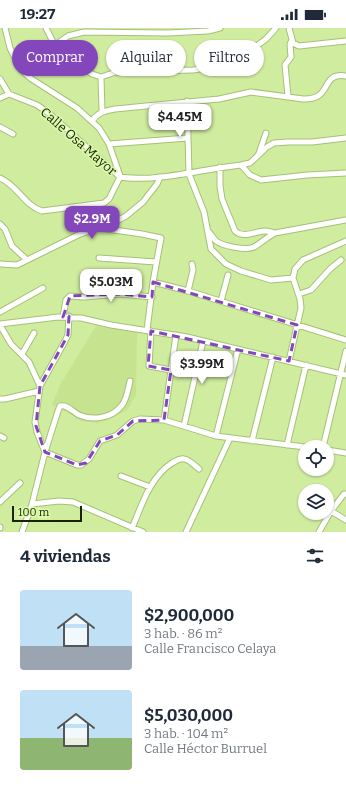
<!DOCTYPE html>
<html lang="es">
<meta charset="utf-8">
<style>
:root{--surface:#fff;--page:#f6f6f7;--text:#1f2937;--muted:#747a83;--accent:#8346bb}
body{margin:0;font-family:Bitter,serif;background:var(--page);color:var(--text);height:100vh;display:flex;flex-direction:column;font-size:15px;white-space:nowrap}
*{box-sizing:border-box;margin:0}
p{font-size:13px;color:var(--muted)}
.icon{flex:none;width:22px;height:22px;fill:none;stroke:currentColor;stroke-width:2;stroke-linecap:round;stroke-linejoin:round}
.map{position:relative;height:504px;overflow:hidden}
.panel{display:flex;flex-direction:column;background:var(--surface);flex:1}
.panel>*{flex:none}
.top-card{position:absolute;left:12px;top:12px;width:322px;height:36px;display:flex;gap:8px}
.buttons{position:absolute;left:298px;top:412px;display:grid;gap:8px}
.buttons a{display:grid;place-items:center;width:36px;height:36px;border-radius:50%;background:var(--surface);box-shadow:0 1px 3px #0004;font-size:20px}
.scale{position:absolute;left:12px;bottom:10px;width:70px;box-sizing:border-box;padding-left:4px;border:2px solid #192304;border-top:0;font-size:11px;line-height:14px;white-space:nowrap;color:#192304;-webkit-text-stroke:3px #dcf9ac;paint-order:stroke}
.price{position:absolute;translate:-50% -34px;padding:0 9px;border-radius:8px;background:#fff;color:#222;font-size:13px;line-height:26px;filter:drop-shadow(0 1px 2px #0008)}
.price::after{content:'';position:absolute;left:50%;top:24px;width:12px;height:9px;margin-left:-6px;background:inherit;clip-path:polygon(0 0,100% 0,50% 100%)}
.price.selected{background:var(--accent);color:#fff}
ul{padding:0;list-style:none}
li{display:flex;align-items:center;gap:12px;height:100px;padding:0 20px}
li span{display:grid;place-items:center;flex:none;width:112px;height:80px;border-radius:4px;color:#555}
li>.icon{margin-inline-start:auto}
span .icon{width:48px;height:48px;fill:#fffc;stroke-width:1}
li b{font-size:17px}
h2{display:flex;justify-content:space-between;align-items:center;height:48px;padding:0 20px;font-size:17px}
.pill{padding:0 14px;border-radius:18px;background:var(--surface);box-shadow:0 1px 3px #0004;font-size:14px;line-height:36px}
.pill.selected{background:var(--accent);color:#fff}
.status{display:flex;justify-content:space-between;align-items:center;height:28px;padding:0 20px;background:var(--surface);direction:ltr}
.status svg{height:11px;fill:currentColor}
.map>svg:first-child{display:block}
.built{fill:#c6e48f}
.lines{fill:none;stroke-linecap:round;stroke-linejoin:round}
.minor-casing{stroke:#a6c176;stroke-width:7}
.minor{stroke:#fff;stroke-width:5}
.marked{fill:none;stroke:#8346bb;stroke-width:3;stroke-dasharray:8 5;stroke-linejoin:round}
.labels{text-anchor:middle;stroke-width:3;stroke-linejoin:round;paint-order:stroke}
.street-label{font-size:13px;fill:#192304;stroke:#dcf9ac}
</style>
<div class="status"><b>19:27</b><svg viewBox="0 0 49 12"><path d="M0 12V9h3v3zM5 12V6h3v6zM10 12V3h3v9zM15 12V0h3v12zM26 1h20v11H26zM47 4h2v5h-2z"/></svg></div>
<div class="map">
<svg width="346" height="504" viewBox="0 0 346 504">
<rect width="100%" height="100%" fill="#cfec9f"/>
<!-- built -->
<path class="built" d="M96 298 137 304 136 367 127 382 108 392 97 395 81 393 70 386 52 377 60 357Z"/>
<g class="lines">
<!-- minor casing -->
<g class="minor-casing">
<path id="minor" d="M5 0 10 20 21 42 30 50 77 80 99 100 109 116 120 148
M46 0 57 22 92 46 101 49 102 83
M289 0 293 15 299 18 346 13
M54 18 68 8 84 4 168 5 208 3 220 0
M101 49 116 44 193 42 213 39 229 34 247 25 266 11 276 0
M0 51 9 66 37 77 50 86 120 149C131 151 140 150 151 150 182 148 211 140 241 137L250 147 261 152 307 147 346 145
M288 68 285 37 291 29 290 16 292 12
M0 70 9 66
M187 73 189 146 204 184 211 221 226 236 241 243 271 252 293 250
M92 93C98 84 105 83 115 81L219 71 251 64 303 71C334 72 319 44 346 48
M0 99 13 106
M109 116 188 110
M259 125 266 105
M241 137 250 135 267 119 274 115 288 114H312L346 110
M220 139V158L222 171 235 203C244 211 255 203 265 203 269 203 272 204 275 205
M0 150C17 157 25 178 42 183L104 175 109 171 120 149
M0 196 5 201 12 218 27 232
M100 200 142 206 161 210 153 254 147 302
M208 203C211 206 213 210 216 213 223 218 246 223 254 219 261 215 267 209 275 205L346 192
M99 230 156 234
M0 236 17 237 78 207 113 195 126 188 143 174 157 156 160 149
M153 254 188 263 346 312
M188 263 193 242 192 236
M299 266 311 262 330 241 341 232
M221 273 228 247
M0 284 43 260
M63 289 66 272 70 268 84 269 120 266 152 269
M0 296 58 289 81 290 111 297 187 309 346 347
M0 297 11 316 29 334 40 358
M151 303 149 338 171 342
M22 326 34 305
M289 333 301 280 300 271 293 250 295 241 303 232 346 213
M130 353C128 361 127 371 122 377 113 390 93 393 79 387 73 384 67 376 60 378L58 383 45 424 77 437H81L89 431 100 413 117 407 133 393 140 391 164 392 216 408 305 419
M0 371H5L39 363
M164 392 176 307
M184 398 203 313
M0 408 4 410
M216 408 238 321
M252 413 273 329
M287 417 306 337
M323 419 346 323
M327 422 346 425
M121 448 150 459
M0 474 20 455
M32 476 59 473 73 474 143 504
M331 483 346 492
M0 499V500
M132 500C142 477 150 449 172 435 176 433 179 430 184 431 189 431 195 438 199 441
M22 504 32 476 45 424 37 404 35 394 40 358 65 313 68 307 69 288
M186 504 230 410
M319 504 331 483 344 466H346"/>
</g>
<!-- minor -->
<use href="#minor" class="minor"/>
</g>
<!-- marked area -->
<path class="marked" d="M153 254 297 297 289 333 151 303 148 338 171 342 164 392 133 393 117 407 100 413 86 435 77 437 45 424 36 398 40 358 68 307 69 288 63 289 70 268 120 266 152 269Z"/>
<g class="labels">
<!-- street labels -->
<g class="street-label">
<text transform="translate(79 113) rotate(41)" y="5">Calle Osa Mayor</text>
</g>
</g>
</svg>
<div class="buttons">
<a><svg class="icon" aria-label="locate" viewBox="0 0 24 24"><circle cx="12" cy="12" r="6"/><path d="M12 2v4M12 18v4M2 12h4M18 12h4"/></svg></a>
<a><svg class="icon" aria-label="layers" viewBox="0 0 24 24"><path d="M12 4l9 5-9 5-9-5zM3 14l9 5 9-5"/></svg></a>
</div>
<div class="scale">100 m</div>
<b class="price" style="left:180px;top:110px">$4.45M</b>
<b class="price selected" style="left:92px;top:212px">$2.9M</b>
<b class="price" style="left:111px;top:275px">$5.03M</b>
<b class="price" style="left:202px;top:357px">$3.99M</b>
<div class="top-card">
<a class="pill selected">Comprar</a>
<a class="pill">Alquilar</a>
<a class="pill">Filtros</a>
</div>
</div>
<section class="panel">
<h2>4 viviendas<svg class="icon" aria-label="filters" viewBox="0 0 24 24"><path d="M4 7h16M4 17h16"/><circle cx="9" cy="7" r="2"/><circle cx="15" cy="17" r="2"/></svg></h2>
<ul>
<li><span style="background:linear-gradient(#bfe0f5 70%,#9aa5b1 0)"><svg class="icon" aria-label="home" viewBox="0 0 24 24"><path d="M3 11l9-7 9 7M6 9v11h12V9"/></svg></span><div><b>$2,900,000</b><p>3 hab. · 86 m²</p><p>Calle Francisco Celaya</p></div></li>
<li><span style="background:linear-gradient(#bfe0f5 60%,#8fb573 0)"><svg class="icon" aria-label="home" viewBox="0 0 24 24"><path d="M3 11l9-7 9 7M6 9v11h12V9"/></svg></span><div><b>$5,030,000</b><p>3 hab. · 104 m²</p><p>Calle Héctor Burruel</p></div></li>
</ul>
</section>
